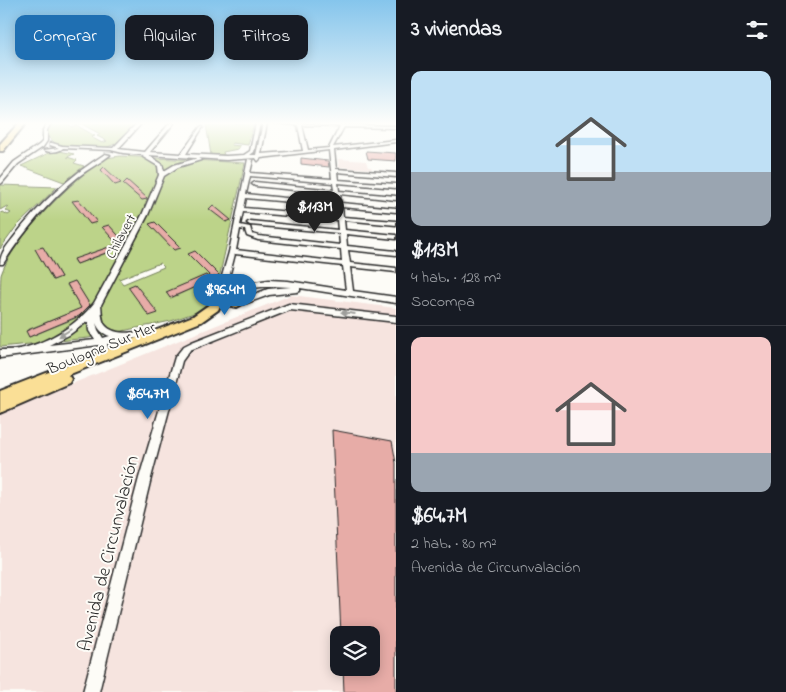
<!DOCTYPE html>
<html lang="es">
<meta charset="utf-8">
<style>
:root{--surface:#171b24;--page:#242831;--text:#f1f3f6;--muted:#9ea1a6;--line:#363941;--accent:#1f6fb2}
body{margin:0;font-family:"Indie Flower",sans-serif;background:var(--page);color:var(--text);height:100vh;display:flex;flex-direction:column;font-size:19px;white-space:nowrap}
*{box-sizing:border-box;margin:0}
p{font-size:16px;color:var(--muted)}
.icon{flex:none;width:28px;height:28px;fill:none;stroke:currentColor;stroke-width:2;stroke-linecap:round;stroke-linejoin:round}
.map{position:relative;flex:1;overflow:hidden}
.panel{display:flex;flex-direction:column;background:var(--surface);width:390px}
.panel>*{flex:none}
.banner{position:absolute;left:15px;top:15px;width:305px;height:45px;display:flex;gap:10px}
.fabs{position:absolute;left:330px;top:626px;display:grid;gap:10px}
.fabs a{display:grid;place-items:center;width:50px;height:50px;border-radius:10px;background:var(--surface);box-shadow:0 2px 12px #0003;font-size:25px}
.price{position:absolute;translate:-50% -42px;padding:0 11px;border-radius:18px;background:var(--accent);color:#fff;font-size:16px;line-height:32px;filter:drop-shadow(0 1px 2px #0008)}
.price::after{content:'';position:absolute;left:50%;top:30px;width:15px;height:11px;margin-left:-8px;background:inherit;clip-path:polygon(0 0,100% 0,50% 100%)}
.price.on{background:#222;color:#fff}
ul{padding:0;list-style:none}
li{display:grid;align-content:center;gap:10px;height:265px;padding:0 15px}
li+li{border-top:1px solid var(--line)}
li span{display:grid;place-items:center;height:155px;border-radius:10px;color:#555}
li>.icon{margin-inline-start:auto}
span .icon{width:90px;height:90px;fill:#fffc;stroke-width:1}
li b{font-size:21px}
h2{display:flex;justify-content:space-between;align-items:center;height:60px;padding:0 15px;font-size:21px}
.chip{padding:0 18px;border-radius:10px;background:var(--surface);box-shadow:0 2px 12px #0003;font-size:18px;line-height:45px}
.chip.on{background:var(--accent);color:#fff}
main{display:flex;flex:1;min-height:0}
.map>svg:first-child{display:block}
.built{fill:#f6e4df;fill-rule:evenodd}
.green{fill:#bcd389;stroke:#747f5a;fill-rule:evenodd}
.building{fill:#e7aca7;stroke:#2b2b2b}
.lines{fill:none;stroke-linecap:round;stroke-linejoin:round}
.minor-casing{stroke:#2b2b2b;stroke-width:3}
.major-casing{stroke:#2b2b2b;stroke-width:4}
.highway-casing{stroke:#2b2b2b;stroke-width:4}
.minor{fill:#fdfcf7;fill-rule:evenodd}
.major{fill:#fadf96;fill-rule:evenodd}
.highway{fill:#fadf96;fill-rule:evenodd}
.oneway{fill:#9e9e9b}
.labels{text-anchor:middle;stroke-width:4;stroke-linejoin:round;paint-order:stroke}
.far-street-label{font-size:14px;fill:#2b2b2b;stroke:#fdfcf7}
.street-label{font-size:16px;fill:#2b2b2b;stroke:#fdfcf7}
.near-street-label{font-size:19px;fill:#2b2b2b;stroke:#fdfcf7}
</style>
<main>
<div class="map">
<svg width="396" height="692" viewBox="0 0 396 692">
<rect width="100%" height="100%" fill="#fdfcf7"/>
<filter id="ink" filterUnits="userSpaceOnUse"><feTurbulence type="fractalNoise" baseFrequency=".02" numOctaves="2"/><feDisplacementMap in="SourceGraphic" scale="10" xChannelSelector="R" yChannelSelector="G"/><feConvolveMatrix kernelMatrix="1 2 1 2 8 2 1 2 1" color-interpolation-filters="sRGB"/></filter>
<g filter="url(#ink)">
<!-- built -->
<path class="built" d="M338 159 366 161 368 167H371L372 169 339 167Z
M291 295 396 308V692H0V413ZM339 635H371V668H339Z"/>
<!-- green -->
<path class="green" d="M51 123H66L72 127 76 125 95 136 91 137 102 143 107 141 97 136 100 134 80 123H74H136L115 144 100 150 56 144 47 136 46 131Z
M225 123H254L248 145 232 143 231 145 240 146 238 149 223 152 224 155H211L206 124 214 125Z
M55 150 74 154 67 157 77 160 74 163 84 166 64 182 21 166Z
M120 156 245 163 215 296 208 308 171 321 88 338 0 347C0 331 0 288 1 275 12 240 73 178 105 159 109 157 115 157 120 156ZM114 245 118 249 77 264 74 260ZM47 253 61 277H60L53 280 39 256ZM160 263 164 267 123 284 119 279ZM206 275 211 280 171 298 166 293ZM75 281 92 309 84 312 67 285ZM77 310 81 316 29 337 27 330Z
M0 185 57 187 16 227 0 249V213L3 212 8 215 11 213 5 210 9 207 7 206 0 210Z"/>
<!-- building -->
<path class="building" d="M366 151 396 153V161L368 159Z
M301 158 328 161 329 167 301 164Z
M104 167 121 183 115 185 101 170Z
M127 180 147 198V199L142 200 123 184Z
M79 200 97 222 90 224 72 201Z
M213 205 231 220 226 222 209 209Z
M155 222 181 248 174 250 149 224Z
M109 225 125 243 123 246 120 247 102 227Z
M115 245 116 249 77 264 74 259Z
M43 247 61 277 53 280 35 249Z
M195 251 219 275 212 278 188 254Z
M206 275 211 280 170 298 166 292Z
M75 281 90 305 79 316 29 337 26 331 81 308 67 284Z
M135 284 158 313 149 316 128 287Z
M332 430 392 441 396 463V692H344L343 668H371V635H341Z"/>
<g class="lines">
<!-- minor casing -->
<g class="minor-casing">
<path id="minor" d="M47 123H51L47 130V141L43 147 18 164 2 183 0 184V179L14 162 39 145 43 141V130Z
M137 123H142L118 149 145 152 170 123H174L150 152 181 154 201 126 203 127 186 154 226 156 244 155 250 151 256 123H260L254 152 250 155H256L263 123H267L261 154 303 151 298 125 273 123 396 126V128L344 127 333 147 396 140V142L334 150 336 169 396 173V177L337 172 338 180 396 184V188L338 183 339 191 396 196V200L340 194 341 203 396 208V212L342 207 343 217 396 221V225L344 220 345 230 396 235V239L346 234 347 246 396 251V255L348 250 350 263 396 268V272L350 267 353 291 396 297V303L300 288V291L297 292 269 295 247 303H241L240 301 241 299 268 289 291 287 269 286 239 290 235 287 239 284 269 280 288 281 346 290 343 266 235 254 224 297 220 300 216 297 229 252 248 159 253 160 250 173 332 179 329 150 261 158 258 161 256 158 226 160 148 155 162 164 164 171 174 165 198 158 201 160 178 167 164 176 148 215 101 305C102 312 101 319 105 325 115 338 143 331 157 330L161 333 160 335 128 339 107 344 110 355 109 358H103L99 345 0 358V350C8 350 16 350 24 348 50 341 77 325 94 303L142 215 159 175 158 166 143 157 144 155 123 153 111 150 63 148C60 152 48 153 44 150L59 148 50 145V143H52L62 146 113 148ZM302 125 340 126 329 148 308 150ZM250 176 333 183 334 190 255 182 252 184 255 186 334 194 335 203 246 194ZM246 198 336 206 337 216 244 208ZM243 212 337 220 338 230 250 221 247 223 250 225 339 233 340 245 259 236 252 234 250 227 240 225ZM240 229 245 230 247 236 258 240 341 249 342 262 236 250ZM88 321 89 331 95 340 49 345 69 335ZM96 323C99 330 103 334 110 336L103 338 98 330Z
M105 154 110 155C100 163 88 169 78 177 48 202 24 231 3 264H0C0 253 7 246 14 237 39 204 70 176 105 154Z
M289 304 396 316V322L290 310 190 350 182 361 151 478 99 692H83L139 478 175 357 184 346 192 342Z"/>
</g>
<!-- major casing -->
<g class="major-casing">
<path id="major" d="M229 284 242 285 251 293 250 300 237 307 221 304 218 310 201 322 68 375 71 379 69 383 0 413V391L193 316 210 304 216 295 220 294 217 291ZM231 290H237L241 294V297C233 303 229 299 222 294Z"/>
</g>
<!-- highway casing -->
<g class="highway-casing">
<path id="highway" d="M19 123H26L3 151H0V144Z"/>
</g>
<!-- minor -->
<use href="#minor" class="minor"/>
<!-- major -->
<use href="#major" class="major"/>
<!-- highway -->
<use href="#highway" class="highway"/>
</g>
<!-- one-way arrows -->
<defs><path id="oneway-solid" d="M-6-.8H1V-3.2L6.5 0L1 3.2V.8H-6Z" transform="scale(1.25)"/></defs>
<g class="oneway">
<use href="#oneway-solid" transform="translate(348 313) rotate(-173)"/>
<use href="#oneway-solid" transform="translate(65 333) rotate(148)"/>
</g>
</g>
<!-- sky -->
<linearGradient id="sky" x2="0" y2="1"><stop stop-color="#85c5ec"/><stop offset="0.56" stop-color="#fefefb"/><stop offset="1" stop-color="#fefefb" stop-opacity="0"/></linearGradient>
<rect width="396" height="220" fill="url(#sky)"/>
<g class="labels">
<!-- far-street labels -->
<g class="far-street-label">
<text transform="translate(120 236) rotate(-62)" y="5">Chilavert</text>
</g>
<!-- street labels -->
<g class="street-label">
<text transform="translate(101 347) rotate(-22)" y="6">Boulogne Sur Mer</text>
</g>
<!-- near-street labels -->
<g class="near-street-label">
<text transform="translate(107 553) rotate(-76)" y="7">Avenida de Circunvalación</text>
</g>
</g>
</svg>
<div class="fabs">
<a><svg class="icon" aria-label="layers" viewBox="0 0 24 24"><path d="M12 4l9 5-9 5-9-5zM3 14l9 5 9-5"/></svg></a>
</div>
<b class="price on" style="left:315px;top:233px">$113M</b>
<b class="price" style="left:225px;top:316px">$96.4M</b>
<b class="price" style="left:148px;top:420px">$64.7M</b>
<div class="banner">
<a class="chip on">Comprar</a>
<a class="chip">Alquilar</a>
<a class="chip">Filtros</a>
</div>
</div>
<section class="panel">
<h2>3 viviendas<svg class="icon" aria-label="filters" viewBox="0 0 24 24"><path d="M4 7h16M4 17h16"/><circle cx="9" cy="7" r="2"/><circle cx="15" cy="17" r="2"/></svg></h2>
<ul>
<li><span style="background:linear-gradient(#bfe0f5 65%,#9aa5b1 0)"><svg class="icon" aria-label="home" viewBox="0 0 24 24"><path d="M3 11l9-7 9 7M6 9v11h12V9"/></svg></span><div><b>$113M</b><p>4 hab. · 128 m²</p><p>Socompa</p></div></li>
<li><span style="background:linear-gradient(#f6c9c9 75%,#9aa5b1 0)"><svg class="icon" aria-label="home" viewBox="0 0 24 24"><path d="M3 11l9-7 9 7M6 9v11h12V9"/></svg></span><div><b>$64.7M</b><p>2 hab. · 80 m²</p><p>Avenida de Circunvalación</p></div></li>
</ul>
</section>
</main>
